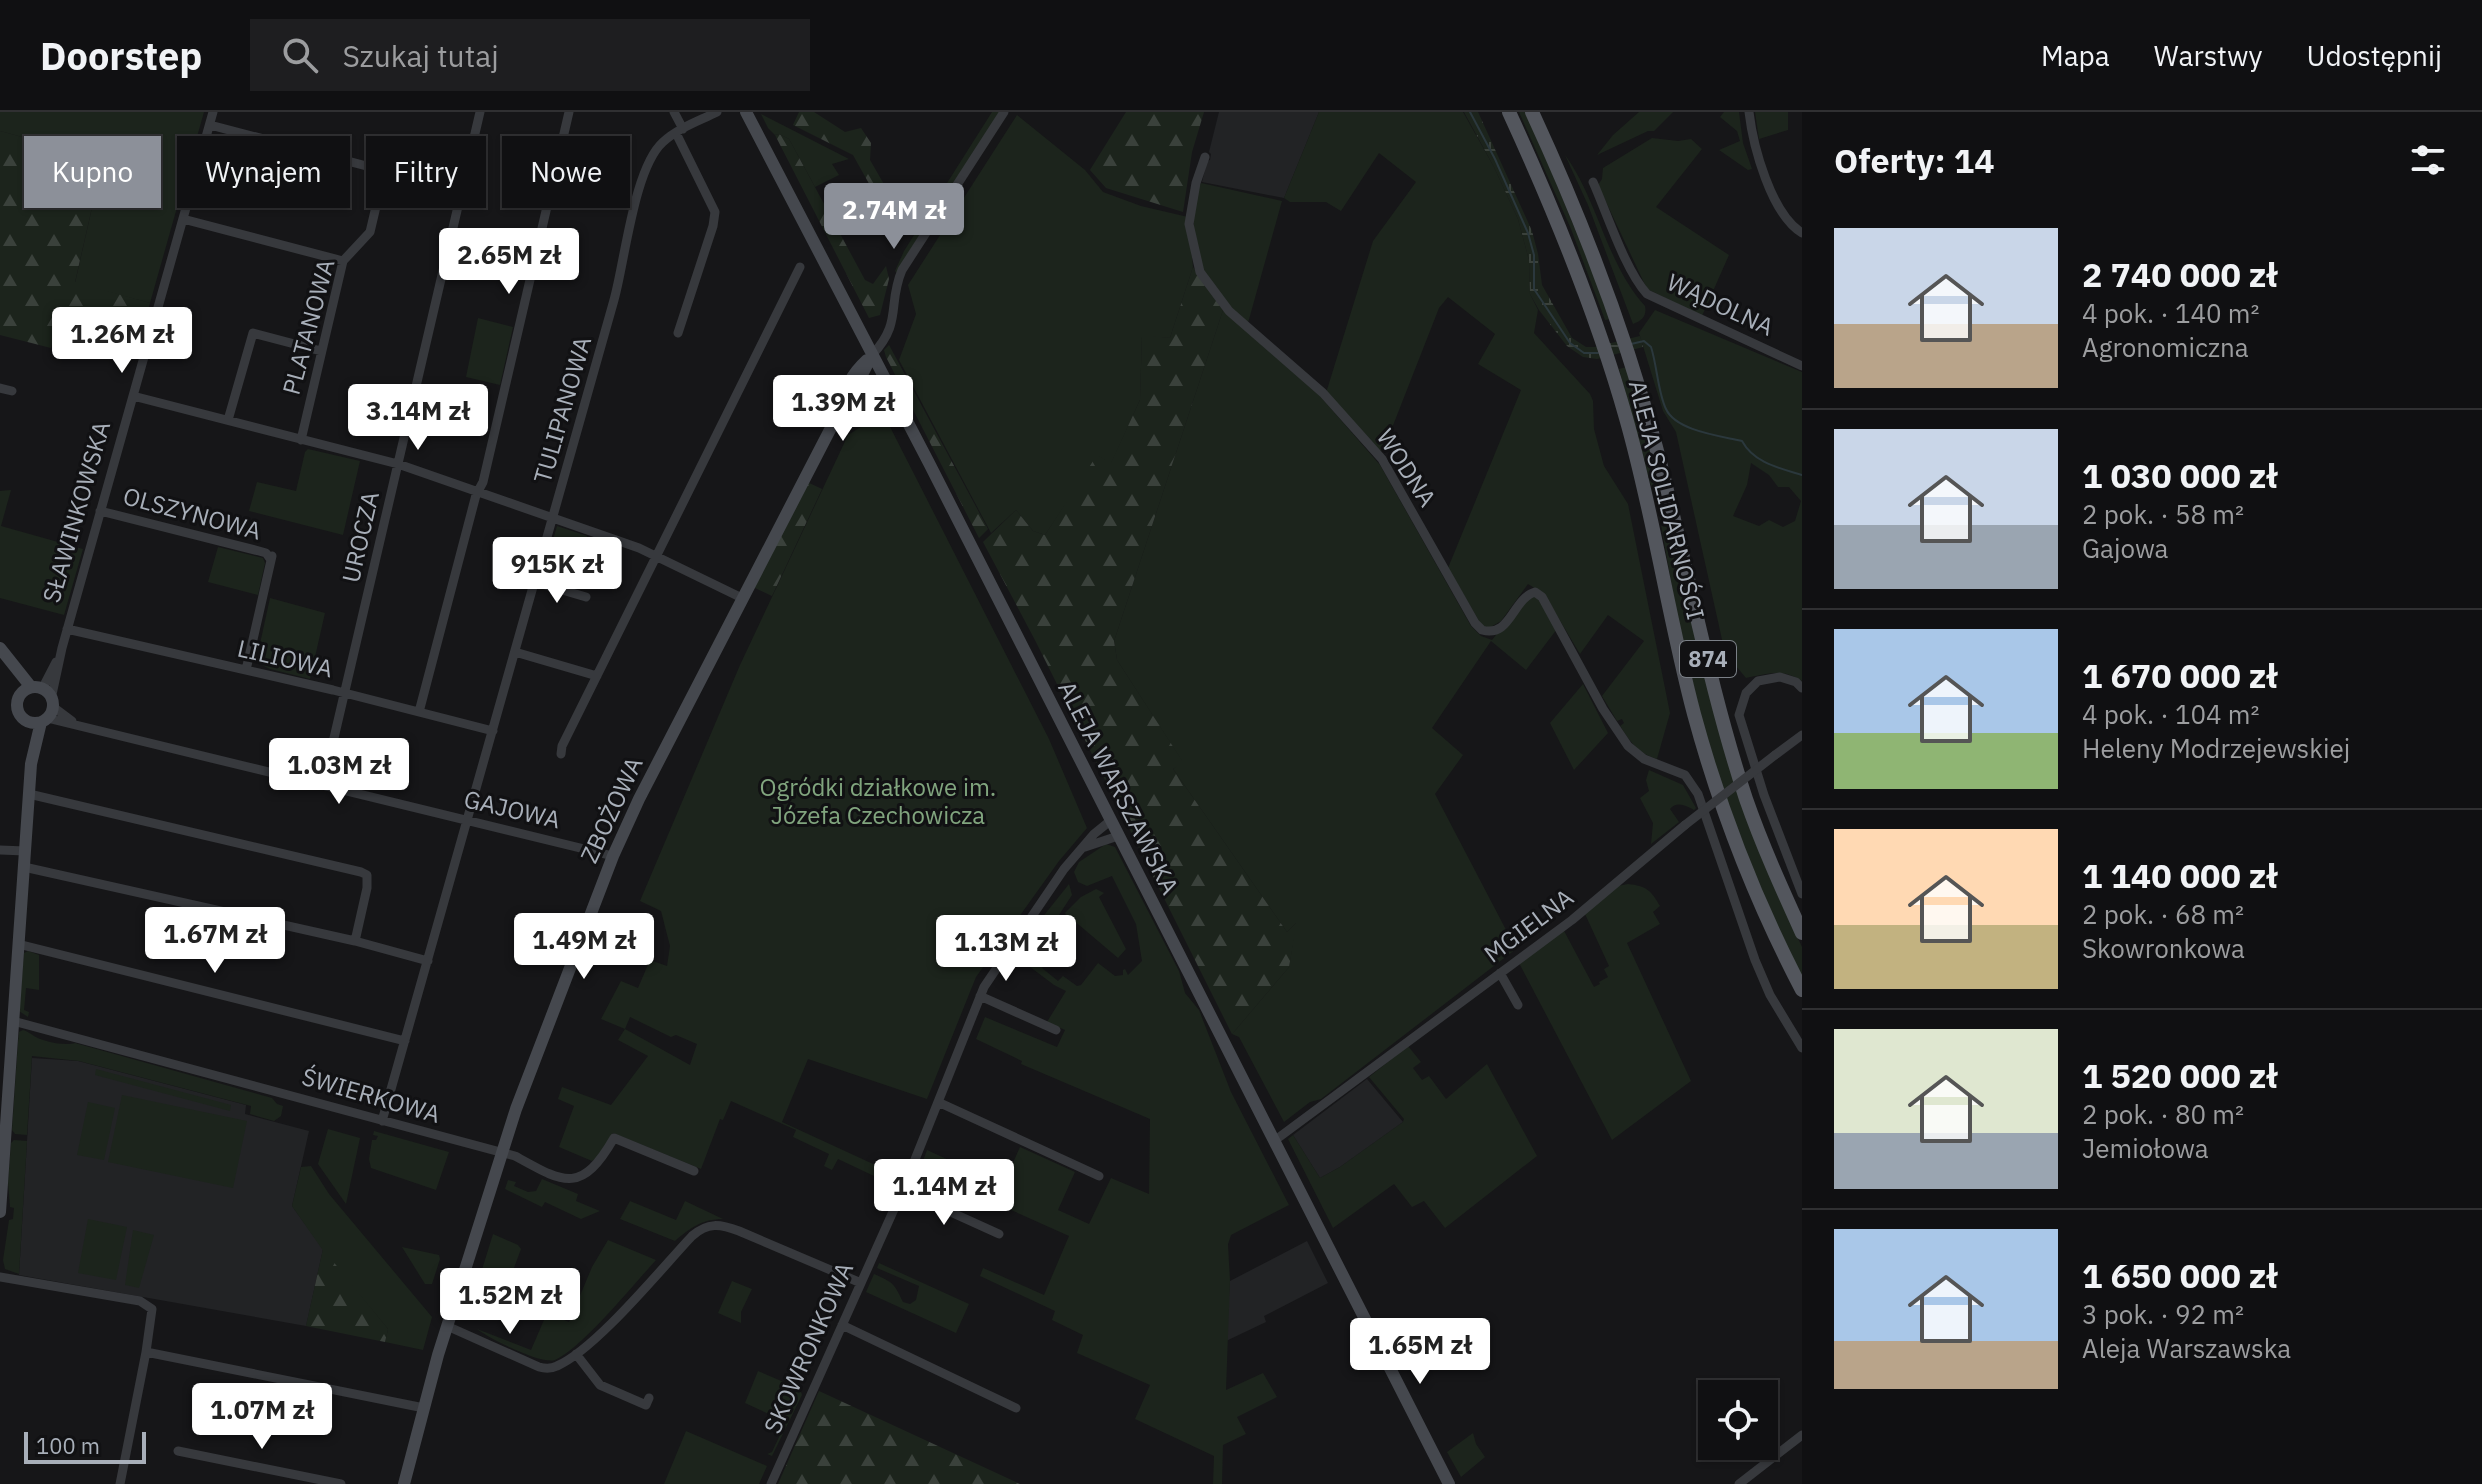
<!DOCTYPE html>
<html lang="pl">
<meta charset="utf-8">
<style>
:root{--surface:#101012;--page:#1e1e20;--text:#f1f3f6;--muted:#9c9d9f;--line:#303032;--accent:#8c9099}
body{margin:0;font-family:"IBM Plex Sans",sans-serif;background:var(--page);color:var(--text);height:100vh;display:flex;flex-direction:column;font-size:30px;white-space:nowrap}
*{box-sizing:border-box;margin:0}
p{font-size:26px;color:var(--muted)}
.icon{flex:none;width:44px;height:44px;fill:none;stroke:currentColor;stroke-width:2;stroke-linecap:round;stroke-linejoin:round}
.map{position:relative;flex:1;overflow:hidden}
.details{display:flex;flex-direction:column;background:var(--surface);width:680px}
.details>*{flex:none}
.guide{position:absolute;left:24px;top:24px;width:760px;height:72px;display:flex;gap:16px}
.buttons{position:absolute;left:1698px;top:1268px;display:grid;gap:16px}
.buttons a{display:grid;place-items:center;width:80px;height:80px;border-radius:0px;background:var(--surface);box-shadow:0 2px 6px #0004,0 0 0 2px var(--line);font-size:40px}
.scale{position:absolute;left:24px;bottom:20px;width:122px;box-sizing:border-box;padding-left:8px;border:4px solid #a8afb9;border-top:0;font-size:22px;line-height:28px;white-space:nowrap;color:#a8afb9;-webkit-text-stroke:6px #111113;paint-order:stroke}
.price{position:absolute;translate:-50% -68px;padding:0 18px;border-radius:8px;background:#fff;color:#222;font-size:26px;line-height:52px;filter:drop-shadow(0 2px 4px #0008)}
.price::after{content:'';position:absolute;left:50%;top:48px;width:24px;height:18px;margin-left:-12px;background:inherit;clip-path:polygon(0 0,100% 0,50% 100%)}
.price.current{background:var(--accent);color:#fff}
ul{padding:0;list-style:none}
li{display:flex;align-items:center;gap:24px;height:200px;padding:0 32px}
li+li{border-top:2px solid var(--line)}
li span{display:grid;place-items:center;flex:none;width:224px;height:160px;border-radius:0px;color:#555}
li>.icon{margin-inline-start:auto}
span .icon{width:96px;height:96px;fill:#fffc;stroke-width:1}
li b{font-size:34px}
h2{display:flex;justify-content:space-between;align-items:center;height:96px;padding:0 32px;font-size:34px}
.tag{padding:0 28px;border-radius:0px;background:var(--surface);box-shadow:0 2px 6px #0004,0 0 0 2px var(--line);font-size:28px;line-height:72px}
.tag.current{background:var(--accent);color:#fff}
header{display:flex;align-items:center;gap:48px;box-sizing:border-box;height:112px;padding:0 40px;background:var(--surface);border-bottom:2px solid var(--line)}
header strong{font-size:38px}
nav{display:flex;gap:44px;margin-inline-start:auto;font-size:28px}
.search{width:560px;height:72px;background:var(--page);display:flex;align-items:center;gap:20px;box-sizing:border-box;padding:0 28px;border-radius:0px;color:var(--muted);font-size:30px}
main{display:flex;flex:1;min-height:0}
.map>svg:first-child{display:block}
.built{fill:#222325}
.green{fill:#1c241c;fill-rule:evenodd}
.forest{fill:url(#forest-firs)}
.wetland{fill:url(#wetland-marsh)}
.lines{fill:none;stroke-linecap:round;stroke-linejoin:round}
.stream{stroke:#2b383d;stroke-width:2}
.street{stroke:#37393d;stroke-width:9}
.secondary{stroke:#45484e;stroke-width:12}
.primary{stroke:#53565d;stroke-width:14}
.street-bridge{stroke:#37393d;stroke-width:9}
.labels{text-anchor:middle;stroke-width:6;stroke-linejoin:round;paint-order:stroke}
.shield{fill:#111113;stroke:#7b8087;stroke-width:2}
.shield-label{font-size:22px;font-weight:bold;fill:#a8afb9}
.street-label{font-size:24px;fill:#a8afb9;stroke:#111113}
.park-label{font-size:24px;fill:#81a57e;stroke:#111113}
</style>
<header>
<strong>Doorstep</strong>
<div class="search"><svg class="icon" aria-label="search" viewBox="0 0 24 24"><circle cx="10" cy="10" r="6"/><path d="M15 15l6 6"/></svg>Szukaj tutaj</div>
<nav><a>Mapa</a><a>Warstwy</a><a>Udostępnij</a></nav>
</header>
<main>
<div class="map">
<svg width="1802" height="1372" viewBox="0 0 1802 1372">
<defs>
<pattern id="forest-firs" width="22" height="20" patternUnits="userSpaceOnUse" patternTransform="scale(2)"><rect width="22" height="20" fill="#1c241c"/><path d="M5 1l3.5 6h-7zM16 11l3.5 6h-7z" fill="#3a413b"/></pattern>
<pattern id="wetland-marsh" width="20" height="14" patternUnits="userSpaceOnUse" patternTransform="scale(2)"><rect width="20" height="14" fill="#1c241c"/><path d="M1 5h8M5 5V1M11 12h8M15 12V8" fill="none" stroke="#3a413b"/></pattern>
</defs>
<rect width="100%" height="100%" fill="#161618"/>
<!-- built -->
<path class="built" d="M1219 0H1319L1284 86 1202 70 1207 49 1210 48 1211 42 1209 40Z
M32 946 78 949 246 993 245 1002 309 1019 292 1094 323 1137 306 1214 19 1163Z
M1367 967 1403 1010 1340 1055 1320 1066 1293 1023Z
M1307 1129 1328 1171 1264 1204 1266 1210 1226 1229 1230 1169Z"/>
<!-- green -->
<path class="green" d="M0 0H204L150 191 75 171 103 47 0 19Z
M992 0H1004L900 164 895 159 904 139Z
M1319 0H1463L1494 55 1518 107 1529 148 1530 182 1538 198 1534 221 1590 282 1593 289 1594 317 1604 354 1628 392 1670 601 1657 647C1638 641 1631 631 1620 614L1624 611 1622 607 1617 609 1602 584 1644 529 1608 503 1580 542 1544 482 1528 472 1501 509 1489 516 1482 514 1448 456 1521 278 1478 252 1495 222 1448 185 1439 196 1383 339 1379 338 1326 281 1373 129 1416 70 1379 41 1341 99 1326 90H1290L1284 86Z
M1519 0H1527L1612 207 1605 208 1571 117Z
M1639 0H1673L1654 19H1648L1597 43 1613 23Z
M1724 0H1739L1743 31 1752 57 1748 58 1719 38 1740 29 1737 19 1720 5Z
M1755 0H1788V18L1759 27Z
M761 2 849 47 832 52 839 63 815 75 789 27 779 22 775 23 768 16Z
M1017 3 1085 58 1103 80 1141 94 1188 105 1193 155 1170 226 1142 224 1140 288 1111 352 1098 344 1045 423 1033 419 1016 398 991 421 899 248 916 202 908 173Z
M1652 26 1678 29 1691 27 1702 37 1656 95 1729 143 1702 204 1647 177 1598 73 1602 67 1603 56Z
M1565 43C1598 88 1607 153 1645 194 1647 204 1642 209 1633 212L1588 93Z
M1201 71 1282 89 1248 211C1232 197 1212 178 1202 158 1192 136 1190 93 1201 71Z
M1223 198 1320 284 1380 353 1471 514 1481 524 1492 528 1525 486 1536 484 1557 517 1526 558 1491 529 1432 616 1463 643 1435 682 1516 837 1321 987 1310 990 1284 1010 1239 925 1232 922 1289 855 1296 811 1287 820 1173 657 1182 649 1117 548 1114 529Z
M1655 198 1802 260V569C1782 556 1767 562 1746 566L1725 541 1676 320 1663 299 1639 221ZM1751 351 1769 363 1778 375H1789L1801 389 1795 409 1783 415 1769 408 1759 414 1733 404 1747 373Z
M478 206 513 215 500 273 466 265Z
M1626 255 1781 790 1802 835V871L1759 783 1706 627 1676 498 1660 407 1619 257Z
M885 305 1049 627 1087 716 1059 749 976 865 927 987 808 947 782 1010 897 1063 893 1073 838 1047 832 1058 824 1054 829 1042 793 1025 796 1018 731 989 723 1008 720 1007 701 1057 613 1021 599 1045 592 1049 559 1035 574 994 558 987 562 975 611 993 648 944 618 928 625 917 601 907 621 869 638 876 650 848 667 854 670 834 661 799 640 789 740 553 848 323 875 306ZM630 905 671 925 676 923 697 932 690 953 625 917Z
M308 337 360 349 343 423 249 399 257 370 296 379 305 340Z
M11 378 1 414 83 437 64 503 0 486V379Z
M557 414 587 424 584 437 577 435 573 448 580 452 549 442Z
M218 435 263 446 265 451 258 483 208 470Z
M270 486 325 501 310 567 270 557 256 550Z
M1583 572 1608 621 1574 658 1550 611Z
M1649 658 1683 673 1696 696 1694 698C1686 693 1676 689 1670 697L1679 710 1651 732 1653 711 1640 686 1649 679 1646 668Z
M1106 732 1115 735 1179 859 1185 881 1199 898 1231 980 1289 1093 1231 1123 1228 1132 1230 1169 1226 1278 1263 1261 1277 1285 1237 1305 1246 1322 1223 1333 1222 1372H1213L1214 1344 1135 1307 1150 1273 1077 1241 1083 1223 1052 1208 1055 1199 980 1164 983 1156 1044 1183 1069 1124 920 1057 927 1038 1003 1073 1020 1035 1075 1060 1058 1098 1089 1112 1111 1066 1149 1082 1150 1007 1021 952 1022 949 976 927 985 905 1057 935 1065 918 1047 910 1066 879 1054 873 1013 842 1069 772 1072 783 1059 803 1067 825 1042 856 1058 869 1063 864 1077 874 1081 873 1098 851 1115 864 1123 863V858L1125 857 1128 863 1142 849 1136 812 1112 764 1087 774 1078 770 1074 760 1079 750Z
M1628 772C1646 774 1651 778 1660 794L1653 800 1660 812 1627 831 1691 969 1612 1028 1519 851 1563 817 1594 875 1600 872 1599 870 1608 865 1604 857 1609 854 1585 802 1618 774Z
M1096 777 1104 781 1099 785 1126 837 1118 846 1072 807 1069 810 1065 801 1081 785Z
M28 839 39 843V878L26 876 24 898 29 900 28 905 19 899 24 841Z
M23 918C27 919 31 922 34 924 44 930 65 934 75 931L272 986 277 992 283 994 281 1004 274 1009 250 1002 251 994 79 949 32 944 27 1023 15 1022 12 1018 18 930 19 920Z
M1408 934 1421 950 1413 956 1422 968 1429 964 1446 987 1487 952 1537 1044 1445 1116 1424 1089 1412 1095 1394 1072 1333 1116 1288 1027 1293 1023 1320 1066 1340 1055 1403 1010 1404 1007 1369 965Z
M96 957 231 993 230 999 95 963Z
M122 983 247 1009 233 1076 108 1050Z
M88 990 115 996 104 1048 77 1043Z
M328 1017 360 1026 346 1092 318 1052Z
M374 1019 449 1040 436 1078 371 1056 369 1047 372 1028H376L378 1024 373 1023Z
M14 1028 27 1029 19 1162 5 1157 3 1148 9 1108 13 1107 14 1096 10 1095 8 1070 11 1031Z
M311 1054 329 1082 432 1205 423 1238 385 1230 388 1217 324 1140 292 1094 301 1055Z
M542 1067 578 1082 576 1089 600 1099 581 1107 545 1090 542 1095 505 1077 508 1068 516 1070 514 1074 528 1080 536 1079Z
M630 1089 676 1108 685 1089 723 1107C702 1107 690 1116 675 1129L620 1107Z
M88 1107 127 1115 116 1168 78 1161Z
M133 1118 154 1123 139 1176 125 1173Z
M493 1122 518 1133 521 1137 508 1172 503 1173 480 1164Z
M608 1128 656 1148C634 1172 582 1236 555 1248 542 1253 488 1226 477 1217L531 1238 547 1201 569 1210 592 1155Z
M402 1135 439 1143 440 1147 432 1172H425Z
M879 1151 969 1192 956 1221 866 1180 874 1162C894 1171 894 1171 903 1190L910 1192 916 1188 919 1174 877 1156Z
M732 1169 752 1177 741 1200V1211L718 1201Z
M758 1259 800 1277 802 1283 772 1344 767 1342 772 1340 786 1310 745 1291Z
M686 1319 767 1354 759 1372H664Z
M1473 1321 1476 1332 1485 1345 1461 1365 1447 1340Z"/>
<!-- forest -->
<path class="forest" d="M799 0H814L845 20 861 16 871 31 870 48 904 107 896 120 853 43 793 13Z
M1126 0H1204L1192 40 1183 100 1106 76 1090 58Z
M0 19 103 47 75 170 150 191 140 226 60 206 51 236 0 223Z
M779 22 789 27 865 168 873 172 886 154 889 167 880 203 869 206 775 23Z
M1193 155 1223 198 1114 529 1117 548 1183 650 1173 657 1287 820 1297 810 1289 855 1232 922 1036 530 983 430 1016 398 1033 419 1045 423 1097 343 1111 351 1140 288 1142 223 1170 226Z
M889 233 988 417 979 426 886 245 884 238Z
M807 370 822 377 772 484 753 475Z
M323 1137 388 1217 385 1230 306 1214Z
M819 1279 1020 1372H778Z"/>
<!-- wetland -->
<path class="wetland" d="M1464 0H1478L1532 119 1538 142 1542 173 1572 226 1586 235H1595L1640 224 1643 235 1597 247 1583 245 1567 234 1539 198 1530 182 1529 148 1518 107 1494 55Z"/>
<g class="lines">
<!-- stream -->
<path class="stream" d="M1470 0 1495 47 1528 121 1534 143V177L1570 231 1584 241H1598
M1631 232 1644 229 1651 235C1657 253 1658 281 1666 297 1676 319 1721 324 1742 329 1754 351 1779 356 1802 363"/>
<!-- street -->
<path class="street" d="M674 0 683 17
M1749 0C1753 34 1771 102 1802 121
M210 13 378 57 383 65 370 120 343 149 301 328
M676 21 715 100 713 114 678 221
M1205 45 1196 71 1189 112 1200 160 1229 199 1323 281 1382 347 1475 511 1482 518C1511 526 1512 487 1535 480L1542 485 1603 597 1628 634 1644 647 1685 663 1698 682 1755 848 1770 883 1802 936
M1593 70C1607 101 1625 158 1647 182L1802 254
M183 107 343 149
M872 243C903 210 887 193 902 158L1004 0
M0 276 12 279
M133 284 398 352 639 436 742 486
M228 308 253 221 321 239
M100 399 259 439 266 441 271 448
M535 470 586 485
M67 517 333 578 493 619
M515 540 597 564
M246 558 272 444
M1802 576 1796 570 1780 565 1758 569 1746 581 1739 603 1764 683 1802 782
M42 577 56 550
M51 587 62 536 213 0
M52 594 72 609
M419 600 476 383 483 370 569 0
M47 606 613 744
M561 642 562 634 800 155
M1775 643 1802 623
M323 673 480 0
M29 682 361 760 367 763V776L355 829
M1085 735 1118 724
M0 738 25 739
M24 755 355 829 428 849
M18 832 405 929
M1500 861 1518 893
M980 884 1056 918
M13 909 515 1044C564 1071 581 1083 614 1026L694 1059
M938 990 1099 1064
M382 1009 614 188C625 149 634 56 663 30 678 16 699 9 717 0
M1274 1029 1572 808 1685 713
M902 1078 999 1122
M0 1165 140 1189 152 1197 146 1240 120 1372
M842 1213 1016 1296
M447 1214 539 1255C546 1257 551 1257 557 1254 596 1237 661 1157 692 1124 708 1110 720 1112 739 1119L861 1171
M146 1240 424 1296
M576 1242 600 1273 646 1293 649 1286
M178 1339 341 1372
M771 1372 904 1075 984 875 1064 757 1094 722 1110 709
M1739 1372 1802 1323"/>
<!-- secondary -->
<path class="secondary" d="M746 0 929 351 1449 1372
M843 293C844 274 854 260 867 248
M0 536 31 575
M17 593a18 18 0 1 1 36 0a18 18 0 1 1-36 0Z
M0 1100 31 652 41 610
M404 1372 438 1243 516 997 613 744 639 687 834 310 843 293 849 288 872 243"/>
<!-- primary -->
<path class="primary" d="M1509 0C1555 100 1596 200 1626 306 1654 404 1668 504 1694 602 1720 698 1756 790 1802 878
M1532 0C1582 108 1625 220 1656 335 1687 452 1708 572 1746 687 1762 733 1782 777 1802 821"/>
<!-- street-bridge -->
<path class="street-bridge" d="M1685 713 1775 643"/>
</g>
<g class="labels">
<!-- shield labels -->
<rect class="shield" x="1680" y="529" width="56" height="36" rx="6"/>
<g class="shield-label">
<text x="1708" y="555">874</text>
</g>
<!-- street labels -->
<g class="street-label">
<text transform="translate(1720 193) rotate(25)" y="8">WĄDOLNA</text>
<text transform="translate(309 215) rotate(-75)" y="8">PLATANOWA</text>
<text transform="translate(563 298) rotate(-74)" y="8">TULIPANOWA</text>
<text transform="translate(1406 356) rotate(57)" y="8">WODNA</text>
<text transform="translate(1666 388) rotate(76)" y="8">ALEJA SOLIDARNOŚCI</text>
<text transform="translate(77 400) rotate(-74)" y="8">SŁAWINKOWSKA</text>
<text transform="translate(192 402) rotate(15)" y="8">OLSZYNOWA</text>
<text transform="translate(361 425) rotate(-77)" y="8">UROCZA</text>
<text transform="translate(285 547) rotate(13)" y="8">LILIOWA</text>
<text transform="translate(1118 676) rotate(63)" y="8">ALEJA WARSZAWSKA</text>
<text transform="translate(512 698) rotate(13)" y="8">GAJOWA</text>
<text transform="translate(612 698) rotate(-65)" y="8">ZBOŻOWA</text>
<text transform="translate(1529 814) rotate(-37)" y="8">MGIELNA</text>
<text transform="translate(371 984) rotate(16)" y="8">ŚWIERKOWA</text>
<text transform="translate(809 1236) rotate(-66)" y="8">SKOWRONKOWA</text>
</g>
<!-- park labels -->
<g class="park-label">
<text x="878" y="684">Ogródki działkowe im.<tspan x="878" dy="28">Józefa Czechowicza</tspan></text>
</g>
</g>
</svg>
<div class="buttons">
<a><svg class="icon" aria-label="locate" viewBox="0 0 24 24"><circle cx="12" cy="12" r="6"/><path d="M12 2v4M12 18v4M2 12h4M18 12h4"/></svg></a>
</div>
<div class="scale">100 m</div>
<b class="price current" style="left:894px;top:139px">2.74M zł</b>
<b class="price" style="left:509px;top:184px">2.65M zł</b>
<b class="price" style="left:122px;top:263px">1.26M zł</b>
<b class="price" style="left:843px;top:331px">1.39M zł</b>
<b class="price" style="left:418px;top:340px">3.14M zł</b>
<b class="price" style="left:557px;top:493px">915K zł</b>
<b class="price" style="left:339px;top:694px">1.03M zł</b>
<b class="price" style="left:215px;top:863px">1.67M zł</b>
<b class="price" style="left:584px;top:869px">1.49M zł</b>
<b class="price" style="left:1006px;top:871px">1.13M zł</b>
<b class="price" style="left:944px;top:1115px">1.14M zł</b>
<b class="price" style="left:510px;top:1224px">1.52M zł</b>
<b class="price" style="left:1420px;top:1274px">1.65M zł</b>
<b class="price" style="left:262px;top:1339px">1.07M zł</b>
<div class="guide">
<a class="tag current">Kupno</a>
<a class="tag">Wynajem</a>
<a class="tag">Filtry</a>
<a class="tag">Nowe</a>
</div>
</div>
<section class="details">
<h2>Oferty: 14<svg class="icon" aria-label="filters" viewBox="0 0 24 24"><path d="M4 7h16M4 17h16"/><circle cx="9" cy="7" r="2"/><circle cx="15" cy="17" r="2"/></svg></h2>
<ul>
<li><span style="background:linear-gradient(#c9d6e8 60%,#b9a48a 0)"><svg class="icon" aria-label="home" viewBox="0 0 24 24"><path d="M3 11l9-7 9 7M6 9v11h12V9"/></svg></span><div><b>2 740 000 zł</b><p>4 pok. · 140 m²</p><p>Agronomiczna</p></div></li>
<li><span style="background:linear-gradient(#c9d6e8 60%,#9aa5b1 0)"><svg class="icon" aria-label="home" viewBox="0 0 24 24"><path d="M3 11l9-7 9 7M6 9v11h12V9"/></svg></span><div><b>1 030 000 zł</b><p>2 pok. · 58 m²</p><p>Gajowa</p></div></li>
<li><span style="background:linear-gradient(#a9c7e8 65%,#8fb573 0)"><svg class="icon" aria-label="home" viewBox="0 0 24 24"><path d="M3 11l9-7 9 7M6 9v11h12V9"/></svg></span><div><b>1 670 000 zł</b><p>4 pok. · 104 m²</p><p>Heleny Modrzejewskiej</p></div></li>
<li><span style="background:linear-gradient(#ffd9b3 60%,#c2b280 0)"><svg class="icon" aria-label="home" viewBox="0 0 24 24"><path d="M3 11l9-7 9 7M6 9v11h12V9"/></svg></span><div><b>1 140 000 zł</b><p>2 pok. · 68 m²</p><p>Skowronkowa</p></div></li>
<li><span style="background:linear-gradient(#dfe7d0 65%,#9aa5b1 0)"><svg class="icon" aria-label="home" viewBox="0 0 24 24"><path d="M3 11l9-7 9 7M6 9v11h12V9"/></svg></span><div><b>1 520 000 zł</b><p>2 pok. · 80 m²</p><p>Jemiołowa</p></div></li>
<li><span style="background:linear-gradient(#a9c7e8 70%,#b9a48a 0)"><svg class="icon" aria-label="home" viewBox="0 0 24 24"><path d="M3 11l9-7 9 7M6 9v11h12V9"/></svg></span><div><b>1 650 000 zł</b><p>3 pok. · 92 m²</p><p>Aleja Warszawska</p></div></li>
</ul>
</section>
</main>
